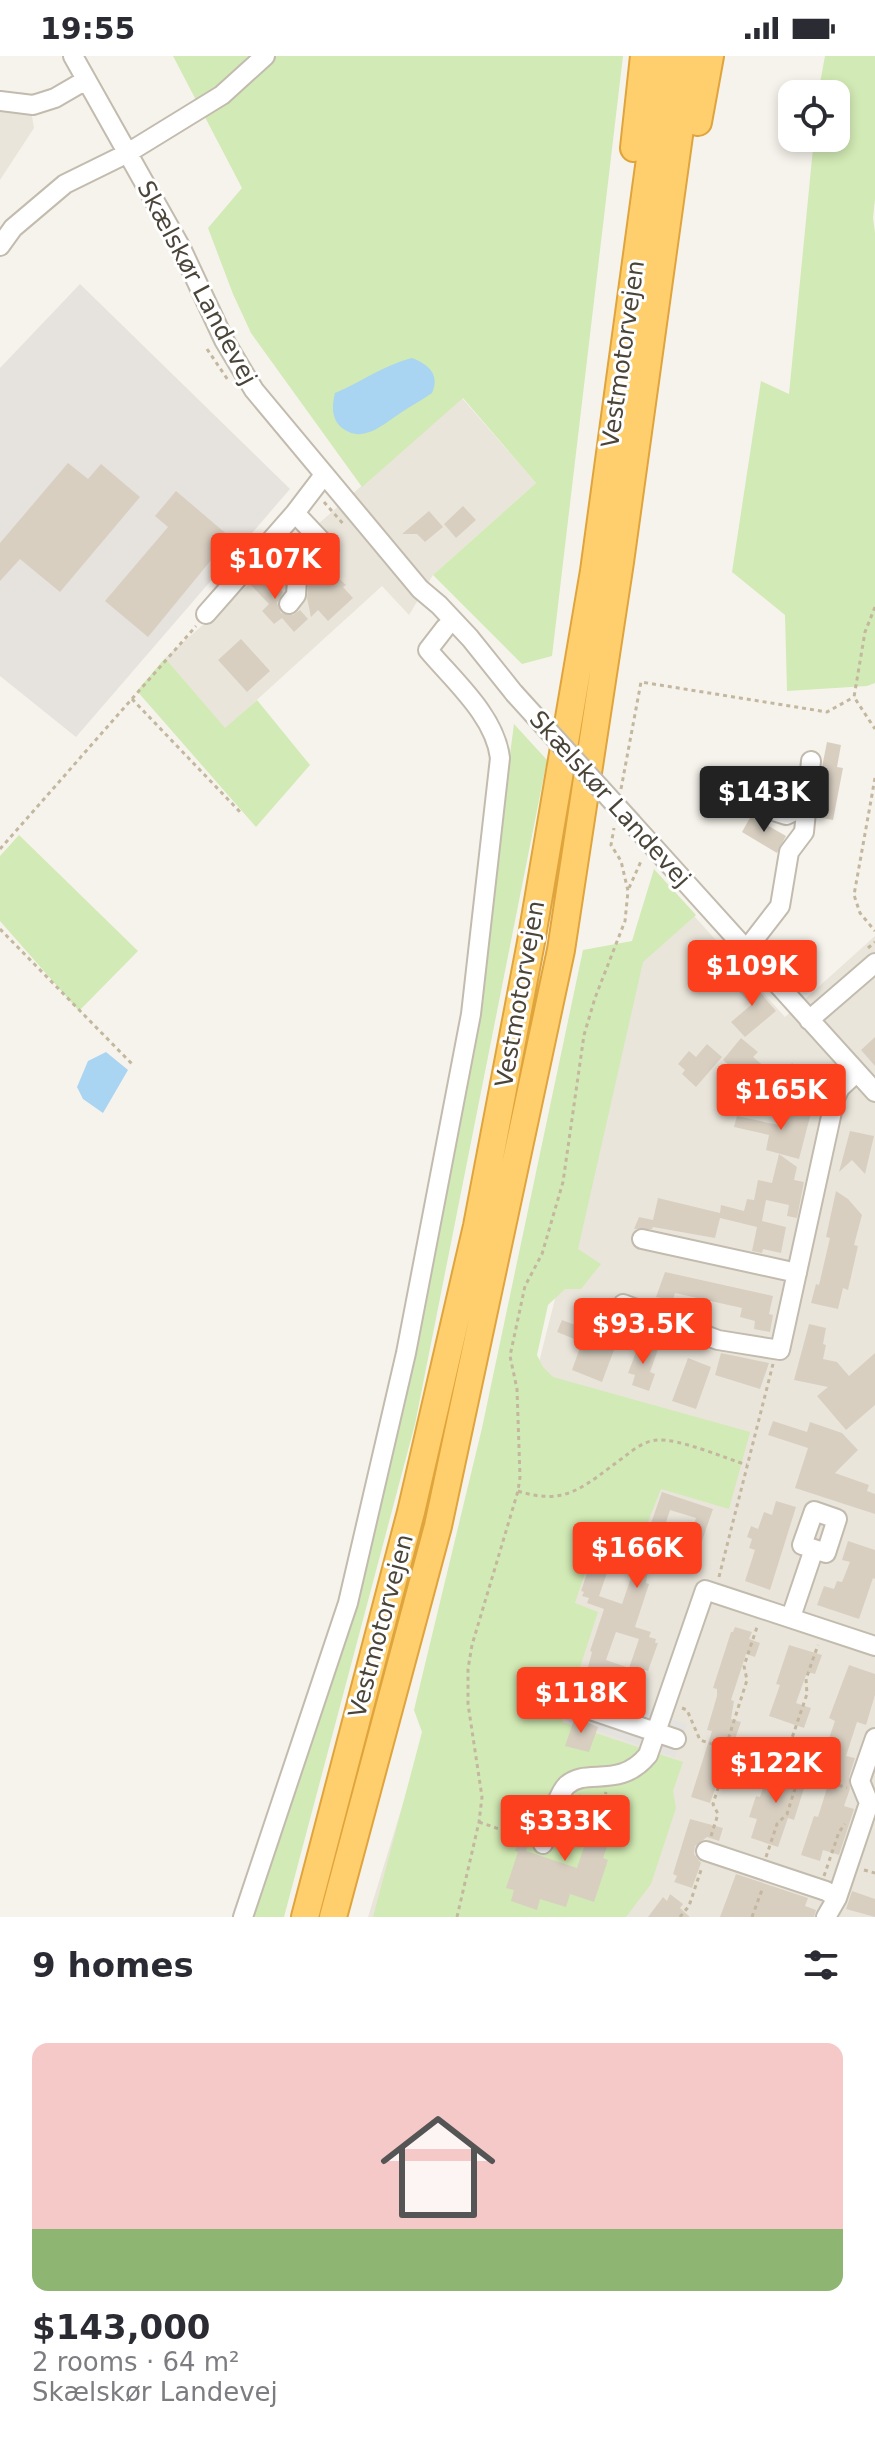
<!DOCTYPE html>
<meta charset="utf-8">
<style>
:root{--surface:#fff;--page:#f2f2f3;--text:#2b2b33;--muted:#7c7c81;--accent:#fc3f1d}
body{margin:0;font-family:"DejaVu Sans",sans-serif;background:var(--page);color:var(--text);height:100vh;display:flex;flex-direction:column;font-size:30px;white-space:nowrap}
*{box-sizing:border-box;margin:0}
p{font-size:26px;color:var(--muted)}
.icon{flex:none;width:44px;height:44px;fill:none;stroke:currentColor;stroke-width:2;stroke-linecap:round;stroke-linejoin:round}
.map{position:relative;height:1861px;overflow:hidden}
.sheet{display:flex;flex-direction:column;background:var(--surface);flex:1}
.sheet>*{flex:none}
.tools{position:absolute;left:778px;top:24px;display:grid;gap:16px}
.tools a{display:grid;place-items:center;width:72px;height:72px;border-radius:16px;background:var(--surface);box-shadow:0 4px 12px #0003;font-size:40px}
.price{position:absolute;translate:-50% -68px;padding:0 18px;border-radius:8px;background:var(--accent);color:#fff;font-size:26px;line-height:52px;filter:drop-shadow(0 2px 4px #0008)}
.price::after{content:'';position:absolute;left:50%;top:48px;width:24px;height:18px;margin-left:-12px;background:inherit;clip-path:polygon(0 0,100% 0,50% 100%)}
.price.on{background:#222;color:#fff}
ul{padding:0;list-style:none}
li{display:grid;align-content:center;gap:16px;height:424px;padding:0 32px}
li span{display:grid;place-items:center;height:248px;border-radius:16px;color:#555}
li>.icon{margin-inline-start:auto}
span .icon{width:144px;height:144px;fill:#fffc;stroke-width:1}
li b{font-size:34px}
h2{display:flex;justify-content:space-between;align-items:center;height:96px;padding:0 32px;font-size:34px}
.status{display:flex;justify-content:space-between;align-items:center;height:56px;padding:0 40px;background:var(--surface);direction:ltr}
.status svg{height:22px;fill:currentColor}
.map>svg:first-child{display:block}
.residential{fill:#eae5da}
.industrial{fill:#e6e2dd}
.green{fill:#d2eab5}
.parking{fill:#e5e3e0}
.water{fill:#a9d4f2}
.building{fill:#d8cfc1;fill-rule:evenodd}
.lines{fill:none;stroke-linecap:round;stroke-linejoin:round}
.minor-casing{stroke:#c2bbae;stroke-width:22}
.highway-casing{stroke:#e0a43c;stroke-width:30}
.path{stroke:#c4b79f;stroke-width:3;stroke-dasharray:4 4;stroke-linecap:butt}
.minor{stroke:#fff;stroke-width:18}
.highway{stroke:#ffcf6e;stroke-width:26}
.minor-bridge-casing{stroke:#c2bbae;stroke-width:22;stroke-linecap:butt}
.minor-bridge{stroke:#fff;stroke-width:18}
.labels{text-anchor:middle;stroke-width:6;stroke-linejoin:round;paint-order:stroke}
.street-label{font-size:24px;fill:#4b4439;stroke:#fff}
</style>
<div class="status"><b>19:55</b><svg viewBox="0 0 49 12"><path d="M0 12V9h3v3zM5 12V6h3v6zM10 12V3h3v9zM15 12V0h3v12zM26 1h20v11H26zM47 4h2v5h-2z"/></svg></div>
<div class="map">
<svg width="875" height="1861" viewBox="0 0 875 1861">
<rect width="100%" height="100%" fill="#f6f3ec"/>
<!-- residential -->
<path class="residential" d="M0 35 28 37 34 72 0 124Z
M462 342 536 427 433 519 409 559 382 530 225 673 165 602Z
M687 852 785 961 875 880V1861H368L538 1310 645 887Z"/>
<!-- industrial -->
<path class="industrial" d="M80 228 290 433 76 681 0 620V312Z"/>
<!-- green -->
<path class="green" d="M173 0H623L552 600 522 608 433 519 536 427 463 342 362 431 251 277 233 238 208 172 242 132Z
M825 0H875V143L873 162 875 177V627L867 630 787 635 785 559 732 516 761 325 789 338 814 82H836V38H818Z
M165 602 225 672 257 644 310 709 256 771 137 635Z
M514 668 547 704 415 1368 284 1861H250L351 1550 469 1009Z
M19 779 138 895 79 955 0 865V800Z
M654 813 696 859 643 906 578 1193 601 1208 581 1233H565L548 1249 537 1299 543 1311 553 1321 750 1376 729 1453 661 1433 636 1496 596 1485 575 1547 598 1556 562 1666 683 1706 673 1735 676 1752 651 1828 626 1861H373L422 1676 414 1654 482 1372 583 894 632 885Z"/>
<!-- parking -->
<path class="parking" d="M567 1628 687 1668 675 1701 556 1661Z"/>
<!-- water -->
<path class="water" d="M412 302C429 309 440 318 432 337 421 345 410 350 399 358 382 369 363 388 342 372 331 363 332 349 335 337 361 326 384 309 412 302Z
M106 996 128 1014 103 1057 83 1043 77 1031 88 1005Z"/>
<!-- building -->
<path class="building" d="M68 407 88 423 101 408 140 441 60 536 20 503 0 525V487Z
M176 435 230 481 148 581 105 545 168 471 155 460Z
M463 450 476 464 456 482 444 468Z
M429 455 443 471 425 486 417 478H402Z
M324 509 346 529 343 531 353 542 328 565 318 554 311 561 307 542 309 524Z
M263 513 283 536 277 547 281 557 293 559 300 554 308 563 294 576 282 562 274 568 262 555 269 548 249 527Z
M241 583 270 615 247 636 218 604Z
M827 686 841 689 837 711 843 712 833 764 818 761 827 712 822 711Z
M751 760 786 780 777 797 742 776Z
M746 920 776 955 745 981 731 966 751 949 734 930Z
M875 981V1010L861 994Z
M741 982 758 996 753 1001 777 1021 760 1040 753 1038 748 1033 752 1029 723 1004Z
M707 988 722 1001 696 1031 682 1018 685 1014 678 1008 689 995 696 1001Z
M792 1007 813 1024 802 1037 781 1019Z
M787 1052 811 1057 799 1103 766 1094 769 1079 734 1071 737 1060 783 1070Z
M850 1075 874 1080 865 1118 852 1104 839 1116Z
M779 1098 797 1111 794 1124 804 1126 797 1162 787 1160 789 1149 766 1144 762 1165 786 1171 781 1197 763 1193 762 1197 752 1195 757 1171 720 1162 715 1182 653 1171 652 1173H634L639 1161 653 1164 658 1142 720 1157 721 1149 744 1155 747 1143 754 1144 758 1124 772 1127Z
M836 1135 848 1143 862 1159 854 1189 858 1190 848 1234 843 1232 838 1253 811 1247 816 1228 819 1229 830 1182 826 1181Z
M665 1216 773 1240 769 1258 773 1259 770 1276 754 1273 755 1265 740 1261 742 1252 675 1237 673 1244 656 1241Z
M610 1254 626 1262 602 1326 572 1314 582 1286 557 1276 562 1264 588 1274 592 1263 605 1267Z
M809 1268 826 1272 823 1288 826 1289 823 1303 837 1306 849 1320 875 1297V1349L846 1374 817 1340 828 1331 794 1324Z
M640 1286 658 1293 650 1316 655 1318 649 1335 632 1329 635 1319 628 1317Z
M721 1297 769 1307 760 1333 715 1319Z
M688 1302 711 1311 696 1353 672 1345Z
M773 1365 807 1376 810 1366 842 1377 858 1394 835 1417 869 1429 867 1435 875 1438V1458L795 1432 808 1392 768 1379Z
M662 1436 713 1453 694 1508 655 1495 647 1520 646 1527 649 1528 635 1571 651 1576 649 1581 656 1583 655 1587H658L648 1615 645 1614 638 1632 635 1631 634 1634 589 1619 590 1616 587 1615 592 1596 590 1595 604 1553 587 1547 589 1542 582 1540 584 1536 581 1535 590 1508 593 1509 600 1491 603 1492 604 1489 639 1501ZM670 1454 696 1462 685 1494 660 1485ZM609 1511 632 1519 622 1548 599 1540ZM616 1576 639 1583 629 1612 606 1604Z
M776 1445 796 1451 770 1534 745 1525 755 1494 749 1492 752 1483 747 1481 751 1470 758 1473 764 1456 772 1459Z
M848 1485 875 1494V1523L873 1522 859 1563 817 1549 824 1530 834 1533 837 1525 842 1526 850 1506 842 1504Z
M735 1571 752 1576 749 1583 760 1587 755 1601 746 1598 731 1644 734 1645 731 1663 741 1666 735 1683 731 1682 722 1707 733 1711 728 1725 719 1722 710 1747 691 1741 712 1675 707 1674 717 1640V1633L713 1632 731 1576H733Z
M789 1589 822 1599 815 1618 807 1616 796 1647 811 1652 804 1672 769 1660 780 1629 776 1628Z
M849 1609 875 1618V1639L866 1669 857 1666 846 1700 855 1702 849 1721 850 1733 844 1750 854 1753 839 1799 823 1794 820 1805 801 1799 814 1760 818 1761 832 1716 819 1711 835 1665 829 1662Z
M575 1661 598 1671 589 1696 565 1690Z
M770 1710 807 1723 794 1764 788 1762 778 1791 751 1782 757 1763 749 1761 756 1740 760 1741Z
M574 1740 591 1746 590 1749 618 1759 603 1802 608 1804 594 1846 570 1838 566 1851 540 1843 537 1854 511 1845 514 1834 506 1832 518 1796 515 1795 519 1784 529 1787 526 1795 577 1812 590 1773 565 1765Z
M690 1763 723 1772 719 1785 707 1781 695 1790 694 1798 701 1807 692 1832 674 1826 677 1820 673 1818Z
M736 1818 808 1842 805 1850 816 1854 814 1861H720Z
M852 1835 875 1843V1861L846 1853Z
M670 1838 683 1848 680 1852 690 1861H648L663 1841 667 1845Z"/>
<g class="lines">
<!-- minor casing -->
<g class="minor-casing">
<path id="minor" d="M73 0 181 192 224 284 254 334 420 533 439 549 470 582 514 637
M0 45 33 49 55 42 86 24
M0 190 13 172 65 128 126 98 222 39 265 0
M295 457 329 493
M265 491 297 524 296 539 289 548
M206 558 295 457 324 419
M755 749 786 759 805 750
M632 767 875 1036
M746 894 780 850 789 796 804 776 811 705
M809 964 875 907
M642 1183 797 1217
M623 1248 718 1284 780 1294 835 1042 840 1032 857 1016
M791 1561 814 1493 826 1497 837 1463 814 1455 802 1489 814 1493
M567 1646 676 1683
M543 1788C548 1774 557 1738 567 1729 587 1711 619 1734 648 1699L705 1534 875 1590
M706 1795 826 1835 837 1842
M243 1861 348 1547 406 1297 471 958 500 702C495 660 454 625 428 594L445 572
M826 1861 837 1842 869 1747 860 1725 875 1682"/>
</g>
<!-- highway casing -->
<g class="highway-casing">
<path id="highway" d="M698 66 710 0
M634 92 644 0
M305 1861 411 1456 477 1170 531 886 594 515 664 0
M333 1861 438 1470 561 894 620 506 690 0"/>
</g>
<!-- path -->
<path class="path" d="M207 293 228 324
M324 446 345 470
M875 551 865 576 854 641 875 673
M132 643 242 758
M875 722 854 839 860 857 875 875
M621 733 641 626 827 656 854 641
M0 793 196 570
M629 832 642 803
M0 873 134 1010
M868 892 875 886
M518 1435C567 1451 585 1429 624 1401 633 1394 644 1385 657 1384 678 1382 725 1402 747 1409
M719 1521 773 1308
M682 1652 687 1654 700 1684 847 1732
M726 1690 747 1624 744 1610 758 1568
M782 1711 807 1638 806 1623 818 1589
M579 1740 602 1748
M600 1753 606 1736
M479 1766 528 1783
M711 1780 718 1758 713 1748 730 1693
M766 1801 777 1768 787 1758 800 1717
M864 1814 875 1817
M824 1820 839 1776 845 1768
M457 1861 479 1766 482 1741 468 1648V1613L472 1589 518 1435 520 1421 517 1333 510 1300 525 1230 542 1198 563 1126 584 979 595 942 625 865 628 835 621 805 611 789 614 772
M680 1861 689 1850 702 1811
M752 1861 763 1831"/>
<!-- minor -->
<use href="#minor" class="minor"/>
<!-- highway -->
<use href="#highway" class="highway"/>
<!-- minor-bridge casing -->
<g class="minor-bridge-casing">
<path id="minor-bridge" d="M514 637 632 767"/>
</g>
<!-- minor-bridge -->
<use href="#minor-bridge" class="minor-bridge"/>
</g>
<g class="labels">
<!-- street labels -->
<g class="street-label">
<text transform="translate(197 227) rotate(62)" y="8">Skælskør Landevej</text>
<text transform="translate(623 298) rotate(-82)" y="8">Vestmotorvejen</text>
<text transform="translate(610 743) rotate(48)" y="8">Skælskør Landevej</text>
<text transform="translate(520 938) rotate(-80)" y="8">Vestmotorvejen</text>
<text transform="translate(381 1570) rotate(-75)" y="8">Vestmotorvejen</text>
</g>
</g>
</svg>
<div class="tools">
<a><svg class="icon" aria-label="locate" viewBox="0 0 24 24"><circle cx="12" cy="12" r="6"/><path d="M12 2v4M12 18v4M2 12h4M18 12h4"/></svg></a>
</div>
<b class="price" style="left:275px;top:545px">$107K</b>
<b class="price on" style="left:764px;top:778px">$143K</b>
<b class="price" style="left:752px;top:952px">$109K</b>
<b class="price" style="left:781px;top:1076px">$165K</b>
<b class="price" style="left:643px;top:1310px">$93.5K</b>
<b class="price" style="left:637px;top:1534px">$166K</b>
<b class="price" style="left:581px;top:1679px">$118K</b>
<b class="price" style="left:776px;top:1749px">$122K</b>
<b class="price" style="left:565px;top:1807px">$333K</b>
</div>
<section class="sheet">
<h2>9 homes<svg class="icon" aria-label="filters" viewBox="0 0 24 24"><path d="M4 7h16M4 17h16"/><circle cx="9" cy="7" r="2"/><circle cx="15" cy="17" r="2"/></svg></h2>
<ul>
<li><span style="background:linear-gradient(#f6c9c9 75%,#8fb573 0)"><svg class="icon" aria-label="home" viewBox="0 0 24 24"><path d="M3 11l9-7 9 7M6 9v11h12V9"/></svg></span><div><b>$143,000</b><p>2 rooms · 64 m²</p><p>Skælskør Landevej</p></div></li>
</ul>
</section>
